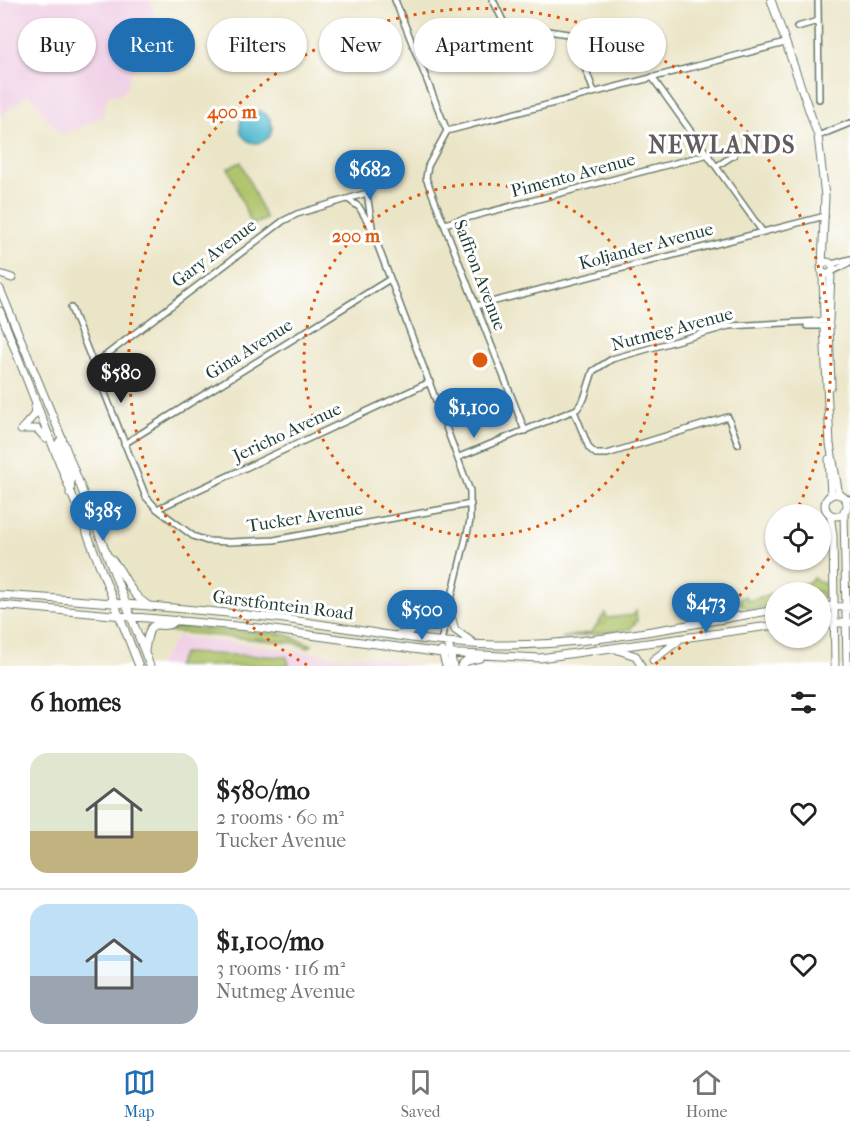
<!DOCTYPE html>
<meta charset="utf-8">
<style>
:root{--surface:#fff;--page:#f6f6f6;--text:#222;--muted:#767676;--line:#e0e0e0;--accent:#1f6fb2}
body{margin:0;font-family:"IM FELL French Canon",serif;background:var(--page);color:var(--text);height:100vh;display:flex;flex-direction:column;font-size:22px;white-space:nowrap}
*{box-sizing:border-box;margin:0}
p{font-size:20px;color:var(--muted)}
.icon{flex:none;width:33px;height:33px;fill:none;stroke:currentColor;stroke-width:2;stroke-linecap:round;stroke-linejoin:round}
.map{position:relative;height:666px;overflow:hidden}
.panel{display:flex;flex-direction:column;background:var(--surface);flex:1}
.panel>*{flex:none}
.hud{position:absolute;left:18px;top:18px;width:814px;height:54px;display:flex;gap:12px}
.fabs{position:absolute;left:765px;top:504px;display:grid;gap:12px}
.fabs a{display:grid;place-items:center;width:66px;height:66px;border-radius:50%;background:var(--surface);box-shadow:0 2px 4px #0004;font-size:30px}
.price{position:absolute;translate:-50% -51px;padding:0 14px;border-radius:21px;background:var(--accent);color:#fff;font-size:20px;line-height:39px;filter:drop-shadow(0 2px 3px #0008)}
.price::after{content:'';position:absolute;left:50%;top:36px;width:18px;height:14px;margin-left:-9px;background:inherit;clip-path:polygon(0 0,100% 0,50% 100%)}
.price.on{background:#222;color:#fff}
ul{padding:0;list-style:none}
li{display:flex;align-items:center;gap:18px;height:150px;padding:0 30px}
li+li{border-top:2px solid var(--line)}
li span{display:grid;place-items:center;flex:none;width:168px;height:120px;border-radius:18px;color:#555}
li>.icon{margin-inline-start:auto}
span .icon{width:72px;height:72px;fill:#fffc;stroke-width:1}
li b{font-size:26px}
h2{display:flex;justify-content:space-between;align-items:center;height:72px;padding:0 30px;font-size:26px}
.tag{padding:0 21px;border-radius:27px;background:var(--surface);box-shadow:0 2px 4px #0004;font-size:21px;line-height:54px}
.tag.on{background:var(--accent);color:#fff}
.tab-bar{display:flex;justify-content:space-around;align-items:center;height:84px;border-top:2px solid var(--line);background:var(--surface);font-size:16px;color:var(--muted)}
.tab-bar a{display:grid;justify-items:center;gap:3px}
.tab-bar .on{color:var(--accent)}
.map>svg:first-child{display:block}
.built{fill:#f0d0e5}
.grass{fill:url(#grass-tufts);stroke:#66804e;stroke-width:1.5}
.green{fill:#adc367;stroke:#66804e;stroke-width:1.5}
.water{fill:#51b9cf;stroke:#387b82;stroke-width:1.5}
.lines{fill:none;stroke-linecap:round;stroke-linejoin:round}
.street-casing{stroke:#667867;stroke-width:8}
.secondary-casing{stroke:#667867;stroke-width:9}
.street{stroke:#fff;stroke-width:5}
.secondary{stroke:#fff;stroke-width:7}
.ring{fill:none;stroke:#de580e;stroke-width:3;stroke-dasharray:3 6}
.labels{text-anchor:middle;stroke-width:6;stroke-linejoin:round;paint-order:stroke}
.street-label{font-size:18px;fill:#1f3d34;stroke:#fff}
.district-label{font-size:24px;font-weight:bold;letter-spacing:1.5px;fill:#635c5f;stroke:#fff}
.centre{fill:#de580e;stroke:#fff;stroke-width:3}
.ring-label{font-size:18px;text-anchor:middle;font-weight:bold;fill:#de580e;stroke:#fff;stroke-width:6;stroke-linejoin:round;paint-order:stroke}
</style>
<div class="map">
<svg width="850" height="666" viewBox="0 0 850 666">
<defs>
<pattern id="grass-tufts" width="24" height="20" patternUnits="userSpaceOnUse" patternTransform="scale(1.5)"><rect width="24" height="20" fill="#adc367"/><path d="M3 7l-1-3M5 7V3M7 7l1-3M15 17l-1-3M17 17v-4M19 17l1-3" fill="none" stroke="#8ca056"/></pattern>
</defs>
<rect width="100%" height="100%" fill="#fff"/>
<filter id="ink" filterUnits="userSpaceOnUse"><feTurbulence type="fractalNoise" baseFrequency=".0167" numOctaves="2"/><feDisplacementMap in="SourceGraphic" scale="12" xChannelSelector="R" yChannelSelector="G"/><feConvolveMatrix kernelMatrix="1 2 1 2 8 2 1 2 1" color-interpolation-filters="sRGB"/></filter>
<filter id="wash" filterUnits="userSpaceOnUse"><feTurbulence type="fractalNoise" baseFrequency=".008" numOctaves="4" result="noise"/><feDisplacementMap in="SourceGraphic" scale="24" xChannelSelector="R" yChannelSelector="G"/><feGaussianBlur stdDeviation="1.35" result="paint"/><feColorMatrix in="noise" values="0 0 0 0 0 0 0 0 0 0 0 0 0 0 0 0 0 1.4 0 .05"/><feComposite in="paint" operator="in"/></filter>
<g filter="url(#wash)">
<rect width="100%" height="100%" fill="#ebe5c7"/>
<!-- built -->
<path class="built" d="M0 0H150L162 37 141 60 143 64 130 73 128 88 120 95 108 94 103 116 61 135 29 94 0 116Z
M178 636 351 658 356 655 419 666H157Z"/>
<!-- grass -->
<path class="grass" d="M813 578 829 586 824 597 821 599 820 592H776L775 606 749 609 740 603V598L746 596 748 601 810 582Z
M636 611 637 621 630 629 562 638 592 632 605 613 607 618 634 615Z
M156 626 285 634 312 645 308 648 295 643 152 630Z"/>
<!-- green -->
<path class="green" d="M241 162 266 219 252 225 228 168Z
M184 653 287 657 289 666H176Z"/>
<!-- water -->
<path class="water" d="M240 127a16 16 0 1 1 32 0a16 16 0 1 1-32 0Z"/>
</g>
<g filter="url(#ink)">
<g class="lines">
<!-- street casing -->
<g class="street-casing">
<path id="street" d="M395 0 447 131
M493 0 503 21 508 25 568 34 578 48 594 92
M818 0 819 99
M797 27 818 21
M652 77 762 231
M447 131 785 43
M447 131 428 166 426 178 525 431
M818 136 850 123
M717 166 734 155
M348 199 359 207 371 227
M444 224 709 154
M832 264 850 259
M833 271 850 263
M476 306 825 216
M71 308 146 497 157 509 193 536 207 541 230 542 274 540 471 504
M807 326H823
M93 365 283 221 297 214 367 193 373 233 470 491V521L441 641
M574 411 589 448 596 454H607L728 417 738 444
M124 444 390 279
M459 457 577 409 584 399 593 371 612 359 729 326 823 321
M844 498 850 499
M157 509 430 382"/>
</g>
<!-- secondary casing -->
<g class="secondary-casing">
<path id="secondary" d="M771 0 818 136 825 196 822 265
M821 268a6 6 0 1 1 12 0a6 6 0 1 1-12 0Z
M823 273 824 320
M0 274 12 278
M0 289 63 441 150 666
M0 311 139 666
M829 321 831 273
M829 326 831 386
M824 327 830 444 839 495
M23 429H37L46 439
M21 430 34 415 35 407
M62 438 58 444 71 480 70 494
M829 459 831 495
M825 505a11 11 0 1 1 22 0a11 11 0 1 1-22 0Z
M844 511 847 666
M830 514 833 536 835 666
M109 557C125 571 127 592 146 604
M0 595C92 601 184 608 276 618 350 627 422 644 497 645 591 646 683 625 776 610
M0 605 259 628 442 653 540 658 776 625
M820 606 850 607
M449 609 455 630 472 642
M820 623H850
M396 636 434 624 450 606
M448 642 453 666
M618 650 636 656 641 666
M145 651C151 607 158 636 177 620
M442 651 446 666
M653 660 678 641
M461 666 467 661 480 658"/>
</g>
<!-- street -->
<use href="#street" class="street"/>
<!-- secondary -->
<use href="#secondary" class="secondary"/>
</g>
</g>
<!-- distance rings -->
<g class="ring">
<circle cx="480" cy="360" r="176"/>
<path d="M774 551A351 351 0 0 1 653 665M307 665A351 351 0 1 1 795 514"/>
</g>
<g class="labels">
<!-- street labels -->
<g class="street-label">
<text transform="translate(573 175) rotate(-15)" y="6">Pimento Avenue</text>
<text transform="translate(646 246) rotate(-15)" y="6">Koljander Avenue</text>
<text transform="translate(214 253) rotate(-37)" y="6">Gary Avenue</text>
<text transform="translate(480 275) rotate(69)" y="6">Saffron Avenue</text>
<text transform="translate(672 329) rotate(-15)" y="6">Nutmeg Avenue</text>
<text transform="translate(249 349) rotate(-32)" y="6">Gina Avenue</text>
<text transform="translate(287 432) rotate(-25)" y="6">Jericho Avenue</text>
<text transform="translate(305 517) rotate(-9)" y="6">Tucker Avenue</text>
<text transform="translate(283 605) rotate(7)" y="6">Garstfontein Road</text>
</g>
<!-- district labels -->
<g class="district-label">
<text x="722" y="153">NEWLANDS</text>
</g>
</g>
<circle cx="480" cy="360" r="9" class="centre"/>
<g class="ring-label">
<text x="232" y="118">400 m</text>
<text x="356" y="242">200 m</text>
</g>
</svg>
<div class="fabs">
<a><svg class="icon" aria-label="locate" viewBox="0 0 24 24"><circle cx="12" cy="12" r="6"/><path d="M12 2v4M12 18v4M2 12h4M18 12h4"/></svg></a>
<a><svg class="icon" aria-label="layers" viewBox="0 0 24 24"><path d="M12 4l9 5-9 5-9-5zM3 14l9 5 9-5"/></svg></a>
</div>
<b class="price" style="left:370px;top:201px">$682</b>
<b class="price on" style="left:121px;top:404px">$580</b>
<b class="price" style="left:474px;top:439px">$1,100</b>
<b class="price" style="left:103px;top:542px">$385</b>
<b class="price" style="left:706px;top:634px">$473</b>
<b class="price" style="left:422px;top:641px">$500</b>
<div class="hud">
<a class="tag">Buy</a>
<a class="tag on">Rent</a>
<a class="tag">Filters</a>
<a class="tag">New</a>
<a class="tag">Apartment</a>
<a class="tag">House</a>
</div>
</div>
<section class="panel">
<h2>6 homes<svg class="icon" aria-label="filters" viewBox="0 0 24 24"><path d="M4 7h16M4 17h16"/><circle cx="9" cy="7" r="2"/><circle cx="15" cy="17" r="2"/></svg></h2>
<ul>
<li><span style="background:linear-gradient(#dfe7d0 65%,#c2b280 0)"><svg class="icon" aria-label="home" viewBox="0 0 24 24"><path d="M3 11l9-7 9 7M6 9v11h12V9"/></svg></span><div><b>$580/mo</b><p>2 rooms · 60 m²</p><p>Tucker Avenue</p></div><svg class="icon" aria-label="heart" viewBox="0 0 24 24"><path d="M12 20l-8-8c-3-5 5-10 8-4 3-6 11-1 8 4z"/></svg></li>
<li><span style="background:linear-gradient(#bfe0f5 60%,#9aa5b1 0)"><svg class="icon" aria-label="home" viewBox="0 0 24 24"><path d="M3 11l9-7 9 7M6 9v11h12V9"/></svg></span><div><b>$1,100/mo</b><p>3 rooms · 116 m²</p><p>Nutmeg Avenue</p></div><svg class="icon" aria-label="heart" viewBox="0 0 24 24"><path d="M12 20l-8-8c-3-5 5-10 8-4 3-6 11-1 8 4z"/></svg></li>
</ul>
</section>
<nav class="tab-bar">
<a class="on"><svg class="icon" aria-label="map" viewBox="0 0 24 24"><path d="M3 6l6-2 6 2 6-2v14l-6 2-6-2-6 2zM9 4v14M15 6v14"/></svg>Map</a>
<a><svg class="icon" aria-label="saved" viewBox="0 0 24 24"><path d="M7 4h10v16l-5-4-5 4z"/></svg>Saved</a>
<a><svg class="icon" aria-label="home" viewBox="0 0 24 24"><path d="M3 11l9-7 9 7M6 9v11h12V9"/></svg>Home</a>
</nav>
